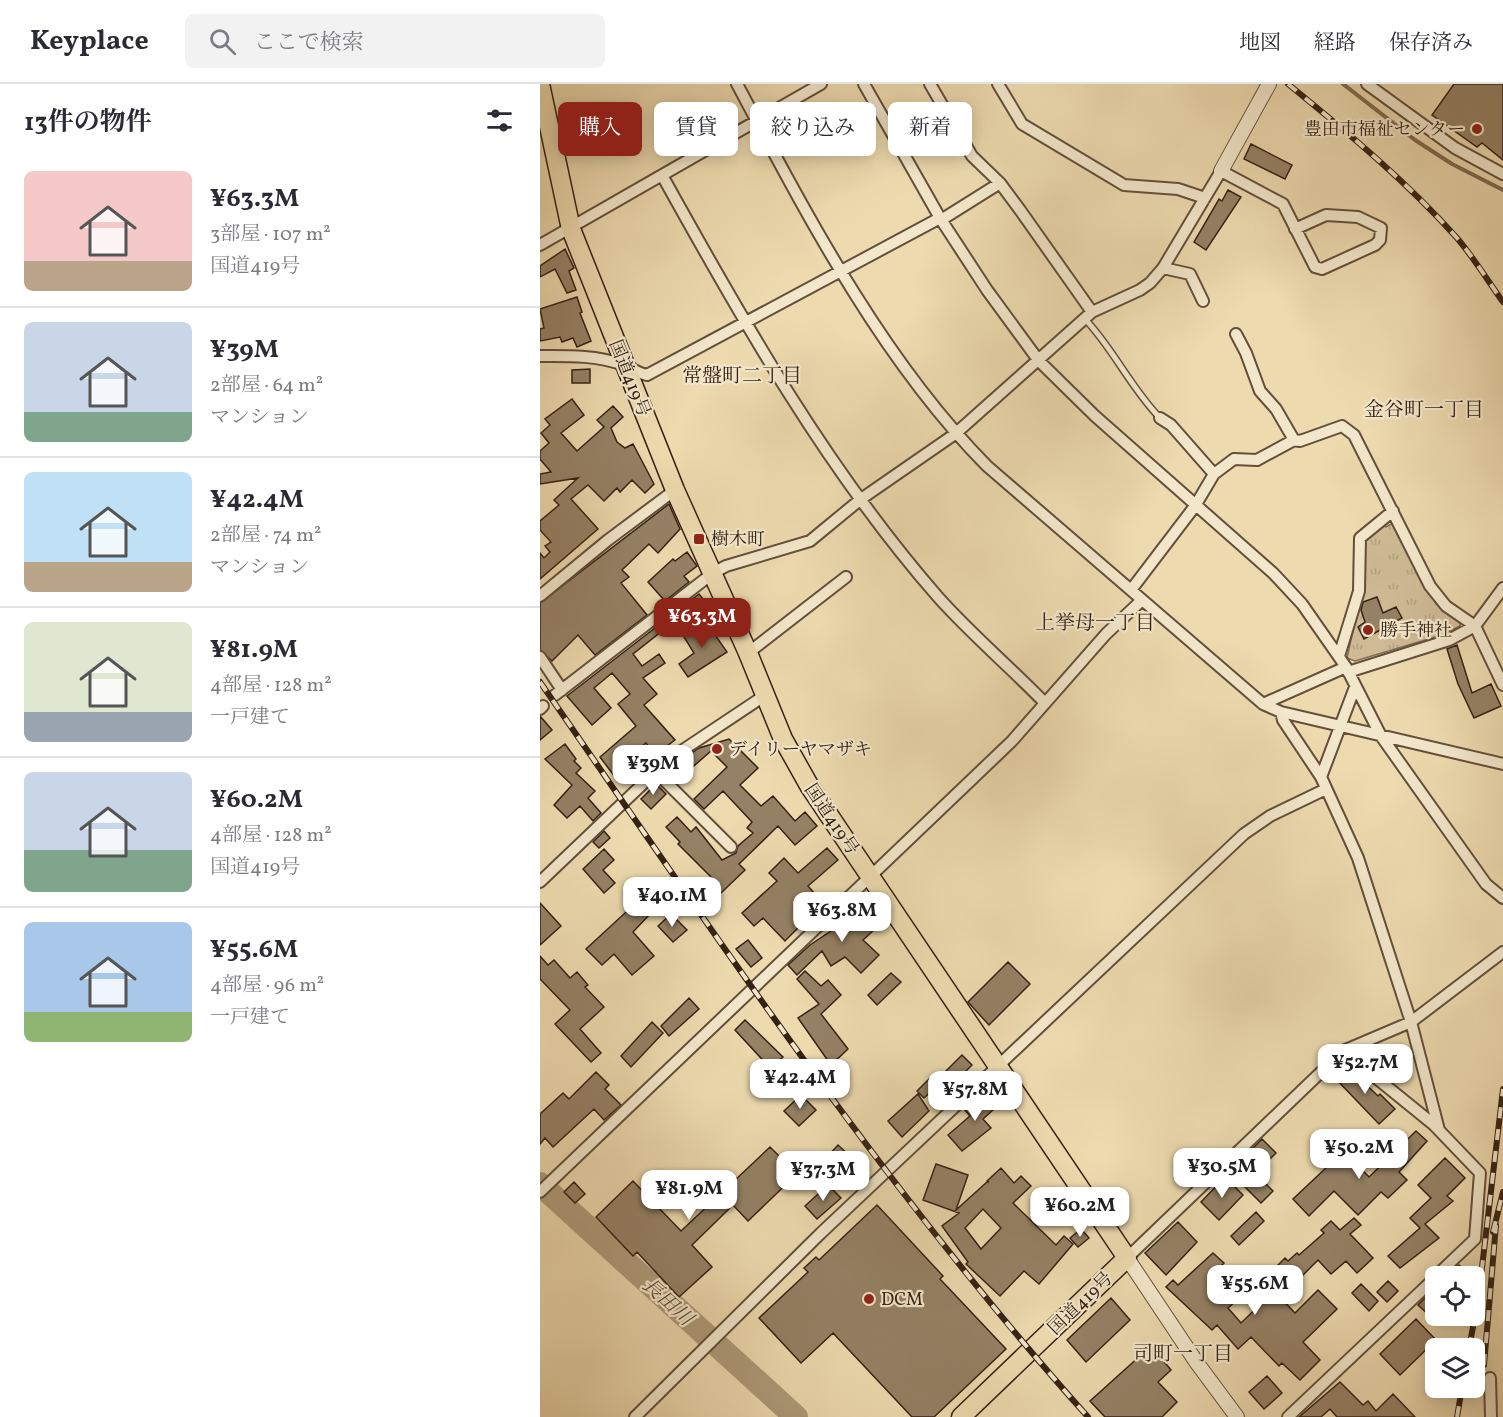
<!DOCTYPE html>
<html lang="ja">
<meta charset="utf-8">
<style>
:root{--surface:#fff;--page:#f2f2f3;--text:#2b2b33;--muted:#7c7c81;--line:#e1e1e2;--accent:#8f2418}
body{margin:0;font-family:Vollkorn,"Noto Serif JP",serif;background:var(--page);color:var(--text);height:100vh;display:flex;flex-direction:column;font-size:22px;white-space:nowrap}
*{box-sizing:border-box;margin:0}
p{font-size:20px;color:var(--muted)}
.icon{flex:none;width:33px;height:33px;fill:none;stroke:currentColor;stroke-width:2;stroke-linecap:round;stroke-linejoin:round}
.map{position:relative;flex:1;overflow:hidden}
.side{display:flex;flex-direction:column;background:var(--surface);width:540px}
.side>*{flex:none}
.guide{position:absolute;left:18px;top:18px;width:570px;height:54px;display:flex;gap:12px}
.fabs{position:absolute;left:885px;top:1182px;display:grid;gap:12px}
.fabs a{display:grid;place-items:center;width:60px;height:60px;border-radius:9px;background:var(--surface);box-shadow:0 3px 15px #0003;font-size:30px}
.price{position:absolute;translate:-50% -51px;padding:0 14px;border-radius:12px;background:#fff;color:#222;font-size:20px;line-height:39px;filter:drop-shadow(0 2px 3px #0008)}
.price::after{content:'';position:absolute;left:50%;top:36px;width:18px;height:14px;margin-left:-9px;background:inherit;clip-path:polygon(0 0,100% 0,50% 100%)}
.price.selected{background:var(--accent);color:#fff}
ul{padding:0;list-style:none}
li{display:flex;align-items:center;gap:18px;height:150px;padding:0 24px}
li+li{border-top:2px solid var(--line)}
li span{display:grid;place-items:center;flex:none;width:168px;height:120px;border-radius:9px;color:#555}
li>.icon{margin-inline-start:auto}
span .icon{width:72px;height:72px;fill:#fffc;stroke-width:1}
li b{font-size:26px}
h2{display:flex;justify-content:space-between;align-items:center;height:72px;padding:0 24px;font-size:26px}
.chip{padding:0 21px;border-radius:9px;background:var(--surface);box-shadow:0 3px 15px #0003;font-size:21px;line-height:54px}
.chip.selected{background:var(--accent);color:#fff}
header{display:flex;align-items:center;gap:36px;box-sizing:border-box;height:84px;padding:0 30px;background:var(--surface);border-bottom:2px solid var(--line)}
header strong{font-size:28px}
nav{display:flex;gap:33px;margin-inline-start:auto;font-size:21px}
.search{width:420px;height:54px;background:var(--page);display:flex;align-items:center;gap:15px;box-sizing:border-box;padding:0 21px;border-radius:9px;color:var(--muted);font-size:22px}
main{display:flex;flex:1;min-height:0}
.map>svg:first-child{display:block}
.park{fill:url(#park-tufts);stroke:#826e54;stroke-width:1.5}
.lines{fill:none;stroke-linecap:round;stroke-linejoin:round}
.stream{stroke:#7e6a51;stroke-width:4}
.river{stroke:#ae9b7a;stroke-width:24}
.building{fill:#958165;stroke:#352114;stroke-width:1.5;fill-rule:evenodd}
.service-casing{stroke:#634f3b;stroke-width:8}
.minor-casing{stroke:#634f3b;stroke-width:14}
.tertiary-casing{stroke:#634f3b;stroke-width:16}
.trunk-casing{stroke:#352114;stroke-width:21}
.service{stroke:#f3e7cb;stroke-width:5}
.minor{stroke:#f3e7cb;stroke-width:10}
.tertiary{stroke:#f3e7cb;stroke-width:14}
.trunk{stroke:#eddaaf;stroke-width:18}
.rail-casing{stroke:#352114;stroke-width:6}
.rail{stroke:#f3e7cb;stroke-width:4;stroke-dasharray:11;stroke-linecap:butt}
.poi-dot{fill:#8f2418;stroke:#f3e7cb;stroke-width:2}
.labels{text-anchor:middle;stroke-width:4.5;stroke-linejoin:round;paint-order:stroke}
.poi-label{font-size:18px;fill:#352114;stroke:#f3e7cb;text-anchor:start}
.street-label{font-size:18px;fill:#352114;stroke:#f3e7cb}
.neighbourhood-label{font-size:20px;fill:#352114;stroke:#f3e7cb}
.water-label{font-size:20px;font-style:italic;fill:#5f4c38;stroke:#f3e7cb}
</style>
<header>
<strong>Keyplace</strong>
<div class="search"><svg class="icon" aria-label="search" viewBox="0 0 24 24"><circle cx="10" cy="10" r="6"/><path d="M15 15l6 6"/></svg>ここで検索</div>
<nav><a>地図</a><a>経路</a><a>保存済み</a></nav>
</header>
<main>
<section class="side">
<h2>13件の物件<svg class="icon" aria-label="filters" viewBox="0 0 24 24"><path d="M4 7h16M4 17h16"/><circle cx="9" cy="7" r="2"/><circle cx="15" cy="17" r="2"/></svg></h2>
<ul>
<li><span style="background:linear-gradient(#f6c9c9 75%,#b9a48a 0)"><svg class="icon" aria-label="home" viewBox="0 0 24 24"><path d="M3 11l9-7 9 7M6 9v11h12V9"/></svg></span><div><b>¥63.3M</b><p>3部屋 · 107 m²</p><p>国道419号</p></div></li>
<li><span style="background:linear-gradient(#c9d6e8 75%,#7fa58c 0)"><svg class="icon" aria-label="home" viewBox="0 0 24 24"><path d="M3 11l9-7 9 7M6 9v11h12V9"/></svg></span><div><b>¥39M</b><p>2部屋 · 64 m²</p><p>マンション</p></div></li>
<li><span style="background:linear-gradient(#bfe0f5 75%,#b9a48a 0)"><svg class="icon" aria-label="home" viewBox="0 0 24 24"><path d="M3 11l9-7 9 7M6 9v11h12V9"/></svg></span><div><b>¥42.4M</b><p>2部屋 · 74 m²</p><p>マンション</p></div></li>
<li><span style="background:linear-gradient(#dfe7d0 75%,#9aa5b1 0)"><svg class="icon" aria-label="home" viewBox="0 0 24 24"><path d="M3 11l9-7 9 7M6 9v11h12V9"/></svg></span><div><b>¥81.9M</b><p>4部屋 · 128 m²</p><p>一戸建て</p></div></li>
<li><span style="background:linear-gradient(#c9d6e8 65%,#7fa58c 0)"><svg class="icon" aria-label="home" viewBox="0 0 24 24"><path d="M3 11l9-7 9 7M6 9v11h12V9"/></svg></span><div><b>¥60.2M</b><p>4部屋 · 128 m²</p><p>国道419号</p></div></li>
<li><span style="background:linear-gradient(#a9c7e8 75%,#8fb573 0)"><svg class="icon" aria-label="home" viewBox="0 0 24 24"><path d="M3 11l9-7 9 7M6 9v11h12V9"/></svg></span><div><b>¥55.6M</b><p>4部屋 · 96 m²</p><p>一戸建て</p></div></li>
</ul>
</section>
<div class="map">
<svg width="963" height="1333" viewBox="0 0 963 1333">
<defs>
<pattern id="park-tufts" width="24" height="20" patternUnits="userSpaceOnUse" patternTransform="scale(1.5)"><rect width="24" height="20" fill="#cebb95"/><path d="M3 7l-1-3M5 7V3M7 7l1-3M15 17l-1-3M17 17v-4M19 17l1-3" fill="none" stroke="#b2a080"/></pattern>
</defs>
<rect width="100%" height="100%" fill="#eddaaf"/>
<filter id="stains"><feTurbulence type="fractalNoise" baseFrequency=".00333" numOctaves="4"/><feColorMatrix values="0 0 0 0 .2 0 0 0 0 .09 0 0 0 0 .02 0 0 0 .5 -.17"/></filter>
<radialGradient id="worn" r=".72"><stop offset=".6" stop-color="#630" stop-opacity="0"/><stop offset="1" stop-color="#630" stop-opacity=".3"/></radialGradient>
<!-- park -->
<path class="park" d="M853 439 896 520 920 539V542L902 551 815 577 807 574 821 512V457L842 441 846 443Z"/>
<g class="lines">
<!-- stream -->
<path class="stream" d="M803 0 875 56 912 80 963 106"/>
<!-- river -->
<path class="river" d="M0 1100 256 1333"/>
</g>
<!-- building -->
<path class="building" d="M914 0H963V76L942 59 937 63 892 31Z
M711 60 752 81 745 95 704 75Z
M688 106 701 113 666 166 654 158 679 115 682 117Z
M25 165 34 184 29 187 36 206 27 209 15 185 0 193V182Z
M37 213 42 228 40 229 51 257 37 263 33 254 22 258 20 253 0 257V245L4 244 0 225Z
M50 285V299H32V286Z
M32 315 44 331 21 349 37 367 64 343 57 336 73 322 83 333 71 344 77 358 85 364 93 360 114 400 105 409 92 396 80 408 77 404 64 417 48 401 31 415 58 445 0 495V469L4 474 10 468 5 462 11 458 0 446V437L19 421 14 416 38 394 0 400V390L11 388 0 375V367L9 359 1 349 10 341 5 335Z
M129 420 140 445 118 469 109 460 82 486 89 493 81 499 107 531 55 571 38 551 12 577 0 566V519Z
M147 468 157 482 144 492 149 498 125 517 108 498 133 475 135 477Z
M159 510 163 515 93 570 102 582 119 570 125 579 103 594 117 610 104 621 135 656 115 671 106 659 80 679 85 686 75 693 60 673 96 642 78 620 90 610 72 589 54 604 71 624 52 641 27 612Z
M837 513 843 529 856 523 862 534 824 555 818 543 825 538 821 526 823 518Z
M166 538 187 568 148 593 139 580 154 569 144 553Z
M917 561 932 609 951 600 961 622 934 634 918 600 907 565Z
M0 632 12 646 0 656Z
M189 655 218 684 200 701 221 722 233 712 255 737 265 728 277 742 255 761 238 742 199 780 205 786 181 809 171 797 173 795 138 760 140 758 126 743 137 733 151 748 156 743 182 776 196 769 198 762 213 749 207 744 212 738 183 707 164 725 154 715 187 683 171 667 148 687 140 677 159 664Z
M25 660 36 675 34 677 41 684 36 689 55 707 48 714 61 729 53 737 40 722 27 734 14 721 32 701 5 675Z
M116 700 126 710 111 725 101 715Z
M64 747 70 754 59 764 53 758Z
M287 764 298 776 268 802 283 819 245 857 223 834 214 842 202 829 237 797 229 789 244 774 258 789Z
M64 765 74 776 63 786 75 799 64 809 43 785Z
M317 815 326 825 320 830 335 845 323 856 339 871 321 889 305 873 291 882 282 867 257 891 248 881 270 861 307 836 302 830Z
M97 818 110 830 93 848 114 872 92 891 74 870 62 881 46 865Z
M0 819 21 842 0 861Z
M131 830 147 846 133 858 118 842Z
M208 856 222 874 211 883 196 865Z
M0 872 8 881 14 876 30 894 37 888 48 901 45 903 64 923 40 945 61 969 51 978 15 940 30 926 0 895Z
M468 878 490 900 449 941 428 918Z
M265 887 281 902 288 896 301 911 281 930 308 965 291 981 258 934 279 920 257 895Z
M351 889 361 898 337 921 328 911Z
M149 914 159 925 129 952 121 942Z
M205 936 243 973 231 985 195 946Z
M112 938 123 949 91 983 81 972Z
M422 971 432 981 415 998 405 988Z
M806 981 838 1012 840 1010 855 1025 839 1040 794 993Z
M56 988 69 1001 65 1005 81 1021 64 1036 54 1025 13 1063 5 1054 0 1060V1030L23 1009 29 1015Z
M390 994 397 1002 384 1014 377 1007Z
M455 1007 464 1016 443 1035 451 1044 422 1067 408 1051 430 1032 424 1025 432 1017 438 1024Z
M378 1010 389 1027 362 1053 348 1037Z
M261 1011 276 1026 259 1042 244 1027Z
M876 1047 887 1057 859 1088 867 1096 848 1114 841 1108 818 1131 794 1107 769 1132 753 1115 804 1067 829 1093Z
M722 1055 736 1069 723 1082 709 1068Z
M298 1061 310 1072 299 1084 287 1073Z
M230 1063 257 1090 208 1137 193 1121 152 1161 172 1183 139 1213 97 1168 93 1172 56 1133 93 1097 141 1147Z
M905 1074 925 1094 907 1112 913 1117 885 1140 899 1154 860 1184 848 1172 880 1144 870 1134 891 1114 878 1101Z
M396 1080 428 1091 416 1126 447 1098H449L447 1097 461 1084 474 1099 481 1092 491 1102 473 1119 516 1161 524 1152 533 1160 499 1200 484 1187 460 1212 426 1180 428 1178 402 1142 419 1129 383 1116ZM443 1125 461 1144 441 1165 425 1144Z
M717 1091 733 1107 721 1119 705 1103Z
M685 1093 703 1111 679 1136 661 1118Z
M34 1098 45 1110 35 1119 24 1108Z
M288 1101 301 1114 277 1135 265 1122Z
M337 1121 403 1192 400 1195 466 1265 394 1333H372L293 1249 261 1279 219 1234 268 1188 264 1184 276 1173 279 1176Z
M716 1128 724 1137 699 1161 691 1152Z
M814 1134 821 1141 810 1150 833 1174 817 1189 806 1177 791 1190 778 1176 748 1206 731 1188 745 1174 748 1177 757 1169 759 1171 784 1149 781 1146 791 1137 800 1146Z
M638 1138 657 1158 626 1191 605 1169Z
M541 1145 549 1154 538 1163 530 1154Z
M673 1169 684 1179 681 1182 707 1207 688 1224 701 1239 734 1207 755 1229 778 1206 797 1225 763 1258 780 1276 760 1296 742 1279 739 1282 711 1253 698 1265 677 1241 672 1246 626 1203 633 1196 638 1201Z
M919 1181 930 1192H906Z
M848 1197 858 1207 847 1218 837 1208Z
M821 1200 838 1217 829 1227 812 1209Z
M891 1208 896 1213V1228L891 1233 878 1221Z
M571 1214 590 1236 546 1278 527 1256Z
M876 1235 896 1256 860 1291 840 1270Z
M611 1262 631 1286 618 1298 637 1318 622 1333H565L550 1317Z
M727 1292 742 1309 724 1325 709 1308Z
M800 1298 823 1321 828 1317 836 1327 853 1310 875 1333H797L790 1325 781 1333H759Z"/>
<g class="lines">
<!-- service casing -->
<g class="service-casing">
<path id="service" d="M544 234C573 264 590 303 620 334"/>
</g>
<!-- minor casing -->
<g class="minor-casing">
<path id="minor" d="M197 0C267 131 342 276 447 382L723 620 741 628 963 680
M324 0 400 134 447 206 499 277 555 332 733 489 762 520 806 583 841 652 946 800 963 814
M390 0 432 72 460 99 480 126 552 228
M458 0 482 40 584 101 638 105 665 114
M827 0 915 64 963 90
M123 93C204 239 287 386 398 513 431 550 470 583 504 618
M401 136 460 99
M0 161 281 0
M623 184 650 190 663 217
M696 250 706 269 720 307 736 325 754 356
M0 272C27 272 55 271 81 280 91 283 97 289 107 291L400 134
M620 334 631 341 674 390
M591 506 655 422 674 390 694 375 717 376 754 356 760 357 802 342 814 351 890 502 906 522 935 542 963 601
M0 512 68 456 135 406
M208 569 306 493
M799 572 819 507 820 454 853 427
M0 573 22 606
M808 588 909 556 935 542 963 504
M15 611 173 489 186 482 270 457 321 415 415 350 552 228 600 206 610 199 623 184 681 87 743 120 775 183 782 185 835 161 840 156 841 144 818 133 786 131 755 145
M723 620 806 583
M0 625 3 622
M741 628 743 636 781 693 818 774 871 938 899 1046
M116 688 191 763
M781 693 815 603
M0 798 128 676 224 612
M803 967 893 1040 940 1089 935 1155 896 1192
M0 1108 472 657 566 550 602 516
M587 1174 803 967 871 938 963 868
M950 1294 951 1333
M95 1333 281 1149 704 750 730 732 786 705
M748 1333 896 1193"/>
</g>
<!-- tertiary casing -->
<g class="tertiary-casing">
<path id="tertiary" d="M681 87 729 0
M587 1174 657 1279 697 1333"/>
</g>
<!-- trunk casing -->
<g class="trunk-casing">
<path id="trunk" d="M0 0 31 145 135 406 208 569 243 655 270 703 587 1174 421 1333"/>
</g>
<!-- service -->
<use href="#service" class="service"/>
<!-- minor -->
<use href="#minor" class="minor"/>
<!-- tertiary -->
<use href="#tertiary" class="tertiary"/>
<!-- trunk -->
<use href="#trunk" class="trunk"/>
<!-- rail casing -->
<g class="rail-casing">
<path id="rail" d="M748 0C808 49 866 97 917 154 934 174 948 197 963 218
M0 598C174 849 344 1105 548 1333
M953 1148 963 1108
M939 1209 963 1005
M929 1264 941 1201
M944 1281 956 1141
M917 1333 922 1304"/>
</g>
<!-- rail -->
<use href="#rail" class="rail"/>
</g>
<!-- markers -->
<g class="poi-dot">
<circle cx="937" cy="45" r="6"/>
<rect x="153" y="449" width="12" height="12" rx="3"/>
<circle cx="828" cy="546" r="6"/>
<circle cx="177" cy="665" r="6"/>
<circle cx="329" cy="1215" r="6"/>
</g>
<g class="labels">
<!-- poi labels -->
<g class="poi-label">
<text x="925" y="51" text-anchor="end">豊田市福祉センター</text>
<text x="171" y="461">樹木町</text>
<text x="840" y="552">勝手神社</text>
<text x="189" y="671">デイリーヤマザキ</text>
<text x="341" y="1221">DCM</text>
</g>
<!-- street labels -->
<g class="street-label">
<text transform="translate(90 294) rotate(68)" y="6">国道419号</text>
<text transform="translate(292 735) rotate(56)" y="6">国道419号</text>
<text transform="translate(540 1219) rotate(-44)" y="6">国道419号</text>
</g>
<!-- neighbourhood labels -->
<g class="neighbourhood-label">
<text x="202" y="298">常盤町二丁目</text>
<text x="884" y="332">金谷町一丁目</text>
<text x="555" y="545">上挙母一丁目</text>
<text x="643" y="1276">司町一丁目</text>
</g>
<!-- water labels -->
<g class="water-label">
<text transform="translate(128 1217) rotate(42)" y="7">長田川</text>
</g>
</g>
<rect width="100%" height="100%" filter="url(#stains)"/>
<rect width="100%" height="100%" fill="url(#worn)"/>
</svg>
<div class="fabs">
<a><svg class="icon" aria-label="locate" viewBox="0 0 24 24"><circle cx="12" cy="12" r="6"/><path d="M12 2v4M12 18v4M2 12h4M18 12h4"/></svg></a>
<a><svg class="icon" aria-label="layers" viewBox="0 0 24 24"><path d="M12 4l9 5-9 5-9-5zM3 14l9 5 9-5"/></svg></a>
</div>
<b class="price selected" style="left:162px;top:565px">¥63.3M</b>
<b class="price" style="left:113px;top:712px">¥39M</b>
<b class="price" style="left:132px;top:844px">¥40.1M</b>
<b class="price" style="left:302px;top:859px">¥63.8M</b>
<b class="price" style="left:825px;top:1011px">¥52.7M</b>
<b class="price" style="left:260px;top:1026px">¥42.4M</b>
<b class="price" style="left:435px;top:1038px">¥57.8M</b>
<b class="price" style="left:819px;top:1096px">¥50.2M</b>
<b class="price" style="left:682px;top:1115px">¥30.5M</b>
<b class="price" style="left:283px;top:1118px">¥37.3M</b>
<b class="price" style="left:149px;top:1137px">¥81.9M</b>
<b class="price" style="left:540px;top:1154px">¥60.2M</b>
<b class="price" style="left:715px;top:1232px">¥55.6M</b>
<div class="guide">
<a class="chip selected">購入</a>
<a class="chip">賃貸</a>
<a class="chip">絞り込み</a>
<a class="chip">新着</a>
</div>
</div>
</main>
